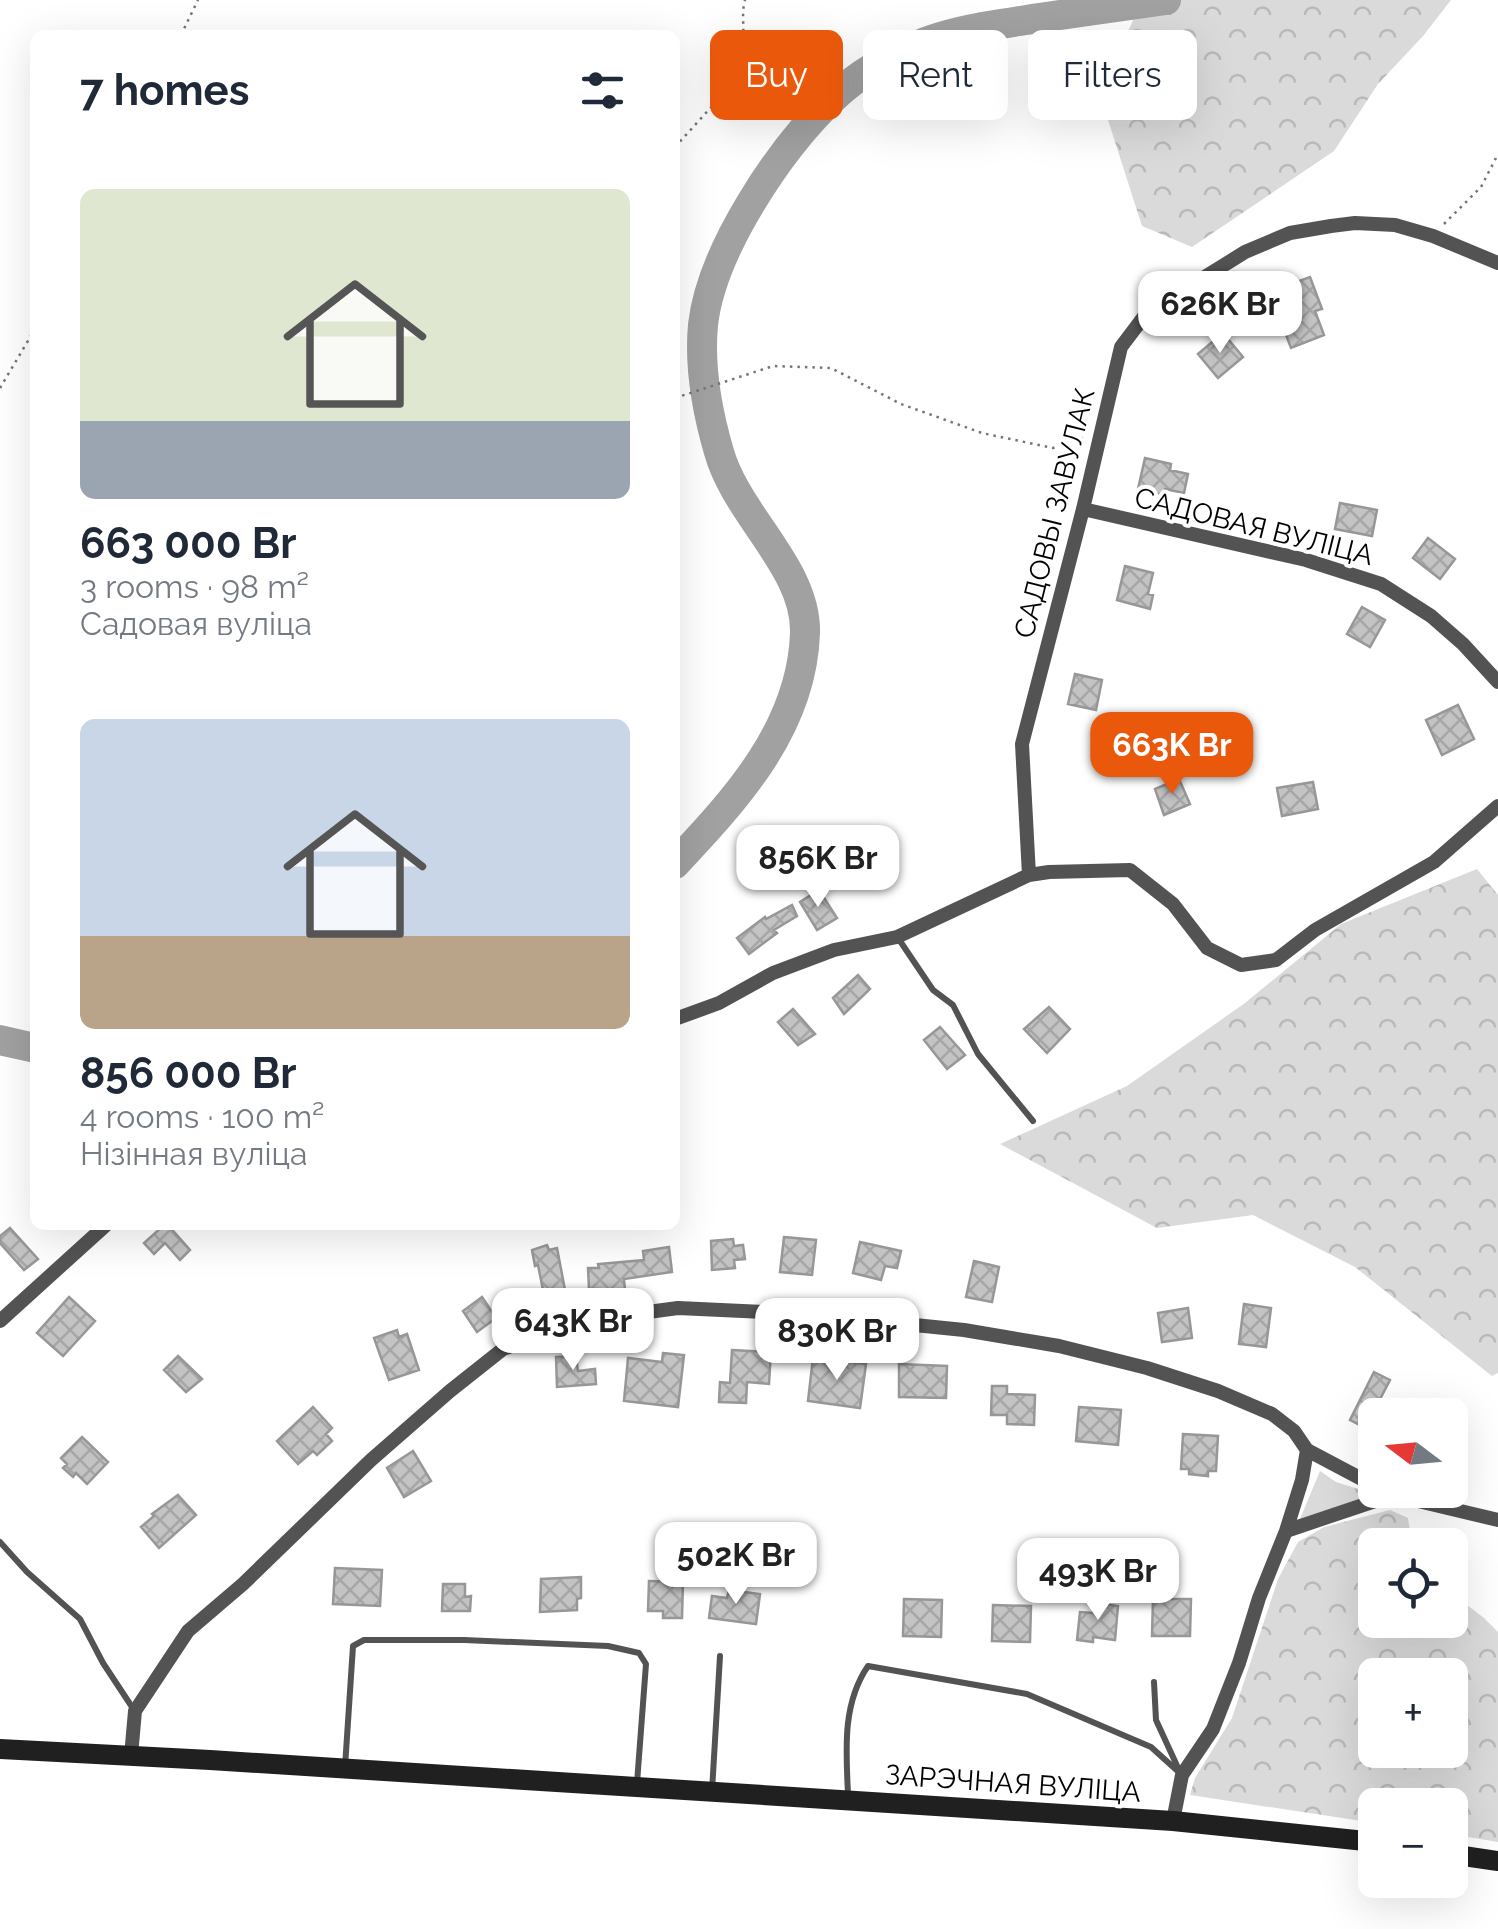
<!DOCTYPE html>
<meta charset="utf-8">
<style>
:root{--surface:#fff;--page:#f2f2f3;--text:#1f2937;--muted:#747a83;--accent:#ea580c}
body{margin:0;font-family:Raleway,sans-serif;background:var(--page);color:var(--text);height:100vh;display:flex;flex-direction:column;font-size:38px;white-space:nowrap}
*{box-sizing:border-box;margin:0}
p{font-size:32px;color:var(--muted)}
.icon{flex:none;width:55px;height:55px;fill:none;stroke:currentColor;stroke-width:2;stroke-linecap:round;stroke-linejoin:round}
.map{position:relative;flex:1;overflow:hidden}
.drawer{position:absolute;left:30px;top:30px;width:650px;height:1200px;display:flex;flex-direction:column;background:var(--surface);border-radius:15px;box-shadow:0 10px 40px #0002}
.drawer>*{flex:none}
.banner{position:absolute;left:710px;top:30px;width:638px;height:90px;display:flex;gap:20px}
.needle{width:65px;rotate:286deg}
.tools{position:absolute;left:1358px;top:1398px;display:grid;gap:20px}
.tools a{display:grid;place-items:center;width:110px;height:110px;border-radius:15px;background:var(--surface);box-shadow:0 10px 40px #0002;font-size:50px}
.price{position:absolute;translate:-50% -85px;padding:0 22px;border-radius:20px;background:#fff;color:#222;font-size:32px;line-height:65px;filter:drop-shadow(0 2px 5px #0008)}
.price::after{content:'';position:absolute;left:50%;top:60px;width:30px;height:22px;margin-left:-15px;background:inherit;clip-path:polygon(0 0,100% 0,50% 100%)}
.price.selected{background:var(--accent);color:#fff}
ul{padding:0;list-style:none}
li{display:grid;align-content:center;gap:20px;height:530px;padding:0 50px}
li span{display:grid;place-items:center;height:310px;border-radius:15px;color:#555}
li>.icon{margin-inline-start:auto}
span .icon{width:180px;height:180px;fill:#fffc;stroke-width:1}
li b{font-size:42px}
h2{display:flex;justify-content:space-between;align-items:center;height:120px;padding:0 50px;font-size:42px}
.tag{padding:0 35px;border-radius:15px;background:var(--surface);box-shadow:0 10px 40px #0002;font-size:35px;line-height:90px}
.tag.selected{background:var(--accent);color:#fff}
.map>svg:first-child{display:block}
.grass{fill:url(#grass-tufts)}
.forest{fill:url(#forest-crowns);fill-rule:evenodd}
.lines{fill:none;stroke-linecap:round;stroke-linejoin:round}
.river{stroke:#a1a1a1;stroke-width:30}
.building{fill:url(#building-cross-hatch);stroke:#979797;stroke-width:2.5}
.path{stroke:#757575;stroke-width:2.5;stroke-dasharray:2.5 5;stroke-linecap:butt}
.lane{stroke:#535353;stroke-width:6}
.street{stroke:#535353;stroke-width:14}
.secondary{stroke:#202020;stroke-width:20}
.labels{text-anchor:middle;stroke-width:8;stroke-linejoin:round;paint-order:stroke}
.street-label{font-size:28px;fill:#000;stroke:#fff}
</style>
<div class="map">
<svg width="1498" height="1929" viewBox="0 0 1498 1929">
<defs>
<pattern id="grass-tufts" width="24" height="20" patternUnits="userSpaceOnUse" patternTransform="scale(2.5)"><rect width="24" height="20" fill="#dadada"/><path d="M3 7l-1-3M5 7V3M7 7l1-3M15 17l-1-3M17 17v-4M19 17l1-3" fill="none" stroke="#b9b9b9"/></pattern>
<pattern id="forest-crowns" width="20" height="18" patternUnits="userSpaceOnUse" patternTransform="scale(2.5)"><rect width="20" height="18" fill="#dadada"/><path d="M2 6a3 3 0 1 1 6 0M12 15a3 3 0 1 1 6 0" fill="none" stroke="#b9b9b9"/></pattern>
<pattern id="building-cross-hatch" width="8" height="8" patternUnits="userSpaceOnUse" patternTransform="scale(2.5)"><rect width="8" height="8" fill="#c3c3c3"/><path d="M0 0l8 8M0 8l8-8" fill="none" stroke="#a6a6a6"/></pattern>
</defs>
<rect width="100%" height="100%" fill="#fff"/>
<!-- grass -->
<path class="grass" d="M1320 1471 1336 1482 1374 1494 1300 1519Z"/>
<!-- forest -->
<path class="forest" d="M1142 0H1451L1423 36 1378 84 1334 151 1192 247 1142 226 1100 95Z
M1477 869 1498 895V1373L1492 1376 1355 1267 1253 1215 1157 1228 1000 1144 1127 1086 1245 1003 1341 924Z
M1390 1510 1408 1518 1412 1545H1375V1620H1450V1592L1484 1618 1498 1632V1842L1450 1834V1805H1375V1823L1190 1795 1195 1778 1232 1718 1278 1579 1298 1542 1324 1527ZM1375 1675H1450V1750H1375Z"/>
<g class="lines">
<!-- river -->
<path class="river" d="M675 864C736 799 802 728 805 633 807 568 737 516 719 452 707 411 699 368 703 325 711 251 779 150 832 99 859 73 893 54 928 41 964 28 1002 24 1039 18 1082 12 1124 6 1166 0
M0 1040 35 1048"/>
</g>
<!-- building -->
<path class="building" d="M1310 277 1322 309 1315 311 1324 335 1291 348 1276 309 1283 306 1277 289Z
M1223 333 1243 357 1218 378 1198 354Z
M1145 458 1171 464 1170 470 1188 474 1184 493 1165 489 1163 495 1138 489Z
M1340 503 1377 510 1372 536 1335 529Z
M1428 538 1455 559 1440 579 1413 558Z
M1125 566 1153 573 1148 594 1153 595 1150 609 1117 600Z
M1362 607 1385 620 1370 647 1347 634Z
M1075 674 1102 680 1096 710 1068 704Z
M1458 705 1474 739 1442 755 1426 720Z
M1179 779 1190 804 1164 815 1155 789Z
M1313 782 1318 809 1282 816 1277 788Z
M819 890 837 918 817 930 800 902Z
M792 905 797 916 774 930 777 933 749 954 737 938 765 917 766 919Z
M858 975 870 989 844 1014 833 998Z
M1049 1007 1070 1029 1047 1053 1024 1029Z
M793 1009 815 1034 798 1045 778 1022Z
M940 1027 965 1055 947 1069 924 1040Z
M164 1225H168L190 1250 180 1260 165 1243 154 1254 144 1243Z
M10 1228 38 1259 24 1270 0 1243V1236Z
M784 1237 816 1240 812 1275 780 1272Z
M733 1239 734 1246 743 1245 745 1259 734 1260 735 1268 712 1270 711 1241Z
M860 1242 901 1251 897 1268 885 1266 881 1280 853 1273Z
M547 1245 549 1250 557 1248 566 1295 545 1300 538 1265 535 1266 532 1250Z
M669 1247 672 1272 624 1279 625 1290 600 1291V1289H589L588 1268H599L598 1264 644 1260 643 1251Z
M974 1261 999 1267 992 1302 966 1297Z
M69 1297 95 1321 63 1356 37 1333Z
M482 1297 496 1318 477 1332 463 1311Z
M1244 1304 1271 1308 1266 1347 1239 1344Z
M1188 1308 1192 1338 1162 1342 1158 1313Z
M397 1330 399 1337 407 1334 419 1370 389 1380 374 1338Z
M732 1350 771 1352 769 1384 747 1382 746 1403 719 1402 720 1382 730 1383Z
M663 1353 684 1355 678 1407 624 1401 628 1358 662 1362Z
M178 1356 202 1379 186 1392 164 1370Z
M576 1356 578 1371 595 1369 596 1384 557 1387 556 1357Z
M813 1358 866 1364 860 1408 808 1401Z
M899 1364 947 1366 946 1398 899 1397Z
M1374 1372 1390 1380 1377 1405 1397 1415H1375V1433L1350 1420Z
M992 1386H1007V1394L1035 1395 1034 1425 1007 1424V1415H991Z
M313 1407 332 1428 326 1434 332 1441 317 1455 313 1451 298 1464 277 1441Z
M1079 1407 1121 1410 1118 1445 1076 1441Z
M1183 1434 1218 1436 1216 1471H1208V1476L1189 1474V1469H1181Z
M82 1437 108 1462 87 1484 76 1473 73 1477 63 1468 67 1464 61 1458Z
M413 1451 431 1481 404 1497 387 1468Z
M178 1495 196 1515 159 1548 141 1527 154 1516 152 1514Z
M335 1568 382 1570 380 1606 333 1604Z
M581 1577V1598L577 1599V1610L540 1612 541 1579Z
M649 1581 683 1582 682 1618H663V1611H648Z
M443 1584H465V1597L471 1596 470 1611H442Z
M729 1590 760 1594 756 1624 709 1618 712 1596 727 1598Z
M904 1599 942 1600 941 1637 903 1636Z
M1153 1599H1191L1190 1636H1152Z
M1095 1603 1118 1606 1115 1640 1093 1637V1642L1077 1640 1080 1612 1094 1613Z
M993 1605 1031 1606 1030 1642 992 1641Z"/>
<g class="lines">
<!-- path -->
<path class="path" d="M181 35 198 0
M675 147 744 71 743 10 745 0
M1444 224 1481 187 1498 154
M0 388 35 329
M675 398 773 366 831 368 901 404 982 433 1053 448 1083 438"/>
<!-- lane -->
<path class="lane" d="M898 938 933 990 953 1005 978 1054 1033 1121
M0 1542 27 1572 80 1619 103 1663 134 1710
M1154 1682 1156 1720 1179 1770
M345 1767 353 1646 364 1640H464L608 1646 639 1653 646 1664 637 1783
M712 1791 720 1656
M848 1794C846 1750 842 1704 868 1666L1027 1694 1151 1747 1182 1775"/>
<!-- street -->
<path class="street" d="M1083 509 1306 560 1381 584 1431 616 1463 644 1498 682
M1029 875 1022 744 1083 509 1121 347 1158 298 1200 280 1245 252 1290 233 1331 226 1355 223 1395 225 1433 236 1498 263
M675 1019 719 1003 773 973 834 950 897 937 1029 875 1049 872 1130 870 1173 904 1207 948 1241 965 1276 960 1315 930 1434 862 1498 806
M0 1321 106 1225
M1307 1450 1375 1486
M1393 1495 1498 1520
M1286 1531 1393 1495 1383 1490
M131 1756 135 1711 188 1631 243 1584 371 1460 450 1391 503 1349 566 1326 611 1317 678 1308 806 1314 964 1330 1059 1346 1147 1368 1218 1391 1272 1414 1294 1431 1307 1450 1302 1480 1286 1531 1259 1598 1239 1663 1213 1729 1182 1775 1173 1821"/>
<!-- secondary -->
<path class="secondary" d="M0 1749 210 1760 1173 1821 1375 1842
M1450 1854 1498 1861"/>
</g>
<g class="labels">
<!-- street labels -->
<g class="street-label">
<text transform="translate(1054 513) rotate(-76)" y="10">САДОВЫ ЗАВУЛАК</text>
<text transform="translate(1254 526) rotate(14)" y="10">САДОВАЯ ВУЛІЦА</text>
<text transform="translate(1013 1783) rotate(4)" y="10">ЗАРЭЧНАЯ ВУЛІЦА</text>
</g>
</g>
</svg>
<div class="tools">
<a><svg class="needle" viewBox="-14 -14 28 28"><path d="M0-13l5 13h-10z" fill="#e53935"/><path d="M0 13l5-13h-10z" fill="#747a83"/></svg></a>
<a><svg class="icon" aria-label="locate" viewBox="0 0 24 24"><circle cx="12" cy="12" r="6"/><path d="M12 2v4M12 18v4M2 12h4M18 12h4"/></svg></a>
<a>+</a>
<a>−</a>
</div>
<b class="price" style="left:1220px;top:356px">626K Br</b>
<b class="price selected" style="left:1172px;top:797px">663K Br</b>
<b class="price" style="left:818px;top:910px">856K Br</b>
<b class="price" style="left:573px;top:1373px">643K Br</b>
<b class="price" style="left:837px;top:1383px">830K Br</b>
<b class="price" style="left:736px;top:1607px">502K Br</b>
<b class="price" style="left:1098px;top:1623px">493K Br</b>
<div class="banner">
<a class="tag selected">Buy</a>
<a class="tag">Rent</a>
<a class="tag">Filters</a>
</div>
<section class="drawer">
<h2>7 homes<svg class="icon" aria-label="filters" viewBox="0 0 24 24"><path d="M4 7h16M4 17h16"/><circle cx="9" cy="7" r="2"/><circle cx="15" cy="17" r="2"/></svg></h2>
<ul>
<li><span style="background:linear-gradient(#dfe7d0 75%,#9aa5b1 0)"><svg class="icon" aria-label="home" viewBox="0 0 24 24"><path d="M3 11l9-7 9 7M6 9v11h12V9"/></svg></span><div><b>663 000 Br</b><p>3 rooms · 98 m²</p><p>Садовая вуліца</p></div></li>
<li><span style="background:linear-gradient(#c9d6e8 70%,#b9a48a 0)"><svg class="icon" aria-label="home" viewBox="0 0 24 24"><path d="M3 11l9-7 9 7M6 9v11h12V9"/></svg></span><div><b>856 000 Br</b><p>4 rooms · 100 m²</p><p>Нізінная вуліца</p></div></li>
</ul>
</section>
</div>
